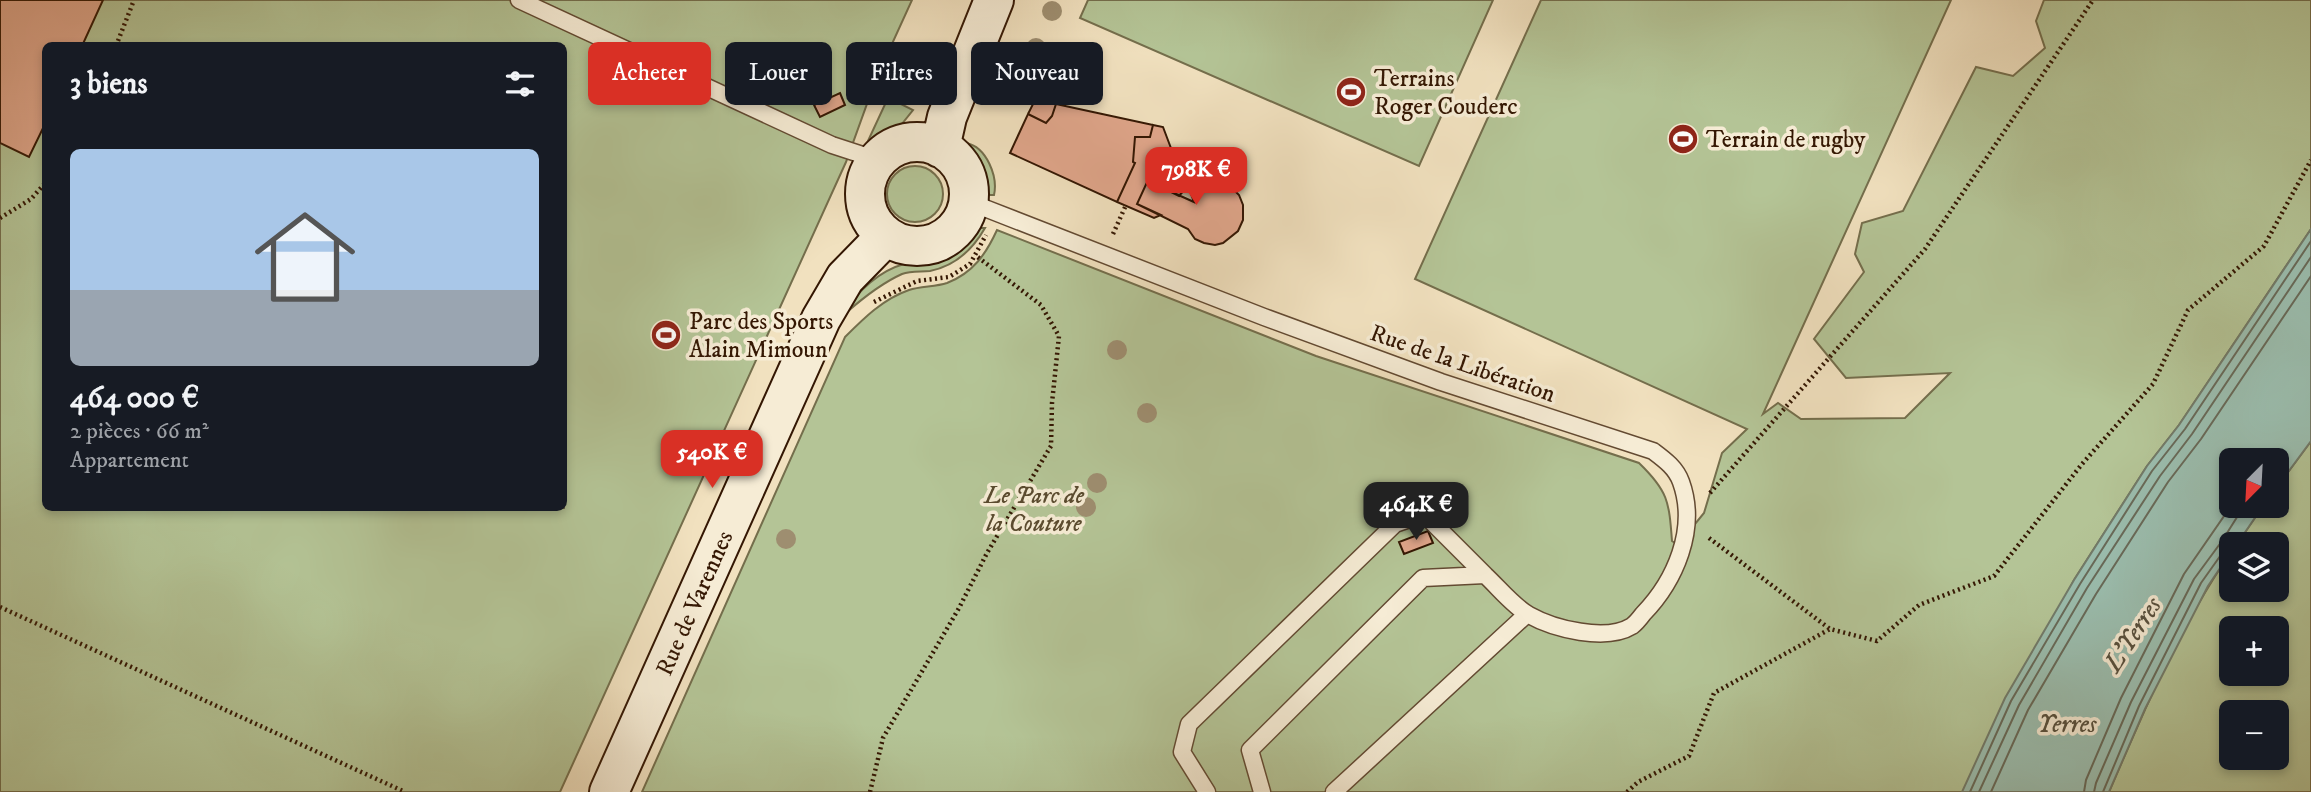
<!DOCTYPE html>
<html lang="fr">
<meta charset="utf-8">
<style>
:root{--surface:#171b24;--page:#20242c;--text:#f1f3f6;--muted:#9ea1a6;--accent:#d93025}
body{margin:0;font-family:"IM FELL DW Pica",serif;background:var(--page);color:var(--text);height:100vh;display:flex;flex-direction:column;font-size:26px;white-space:nowrap}
*{box-sizing:border-box;margin:0}
p{font-size:23px;color:var(--muted)}
.icon{flex:none;width:38px;height:38px;fill:none;stroke:currentColor;stroke-width:2;stroke-linecap:round;stroke-linejoin:round}
.map{position:relative;flex:1;overflow:hidden}
.details{position:absolute;left:42px;top:42px;width:525px;height:469px;display:flex;flex-direction:column;background:var(--surface);border-radius:10px;box-shadow:0 4px 10px #0003}
.details>*{flex:none}
.guide{position:absolute;left:588px;top:42px;width:665px;height:63px;display:flex;gap:14px}
.needle{width:46px;rotate:204deg}
.controls{position:absolute;left:2219px;top:448px;display:grid;gap:14px}
.controls a{display:grid;place-items:center;width:70px;height:70px;border-radius:10px;background:var(--surface);box-shadow:0 4px 10px #0003;font-size:35px}
.price{position:absolute;translate:-50% -60px;padding:0 16px;border-radius:14px;background:var(--accent);color:#fff;font-size:23px;line-height:46px;filter:drop-shadow(0 2px 4px #0008)}
.price::after{content:'';position:absolute;left:50%;top:42px;width:21px;height:16px;margin-left:-10px;background:inherit;clip-path:polygon(0 0,100% 0,50% 100%)}
.price.selected{background:#222;color:#fff}
ul{padding:0;list-style:none}
li{display:grid;align-content:center;gap:14px;height:371px;padding:0 28px}
li span{display:grid;place-items:center;height:217px;border-radius:10px;color:#555}
li>.icon{margin-inline-start:auto}
span .icon{width:126px;height:126px;fill:#fffc;stroke-width:1}
li b{font-size:30px}
h2{display:flex;justify-content:space-between;align-items:center;height:84px;padding:0 28px;font-size:30px}
.tag{padding:0 24px;border-radius:10px;background:var(--surface);box-shadow:0 4px 10px #0003;font-size:24px;line-height:63px}
.tag.selected{background:var(--accent);color:#fff}
.map>svg:first-child{display:block}
.green{fill:#b4c496;stroke:#746e4c;stroke-width:2;fill-rule:evenodd}
.water{fill:#9bbeaf;stroke:#727b6a;stroke-width:2}
.lines{fill:none;stroke-linecap:round;stroke-linejoin:round}
.shore{stroke:#686a59;stroke-width:2}
.building{fill:#e0a68b;stroke:#341703;stroke-width:2}
.lane-casing{stroke:#634a32;stroke-width:19}
.secondary-casing{stroke:#341703;stroke-width:42}
.path{stroke:#341703;stroke-width:4.5;stroke-dasharray:2 3.5;stroke-linecap:butt}
.lane{stroke:#f6ecd5;stroke-width:16}
.secondary{stroke:#f6ecd5;stroke-width:38}
.tree{fill:#9e8e70}
.labels{text-anchor:middle;stroke-width:7;stroke-linejoin:round;paint-order:stroke}
.poi-label{font-size:24px;fill:#341703;stroke:#f6ecd5;text-anchor:start}
.street-label{font-size:24px;fill:#341703;stroke:#f6ecd5}
.park-label{font-size:24px;font-style:italic;fill:#5a4b2f;stroke:#f6ecd5}
.water-label{font-size:26px;font-style:italic;fill:#58513f;stroke:#f6ecd5}
</style>
<div class="map">
<svg width="2311" height="792" viewBox="0 0 2311 792">
<rect width="100%" height="100%" fill="#f1e1bf"/>
<filter id="stains"><feTurbulence type="fractalNoise" baseFrequency=".00286" numOctaves="4"/><feColorMatrix values="0 0 0 0 .2 0 0 0 0 .09 0 0 0 0 .02 0 0 0 .5 -.17"/></filter>
<radialGradient id="worn" r=".72"><stop offset=".6" stop-color="#630" stop-opacity="0"/><stop offset="1" stop-color="#630" stop-opacity=".3"/></radialGradient>
<!-- green -->
<path class="green" d="M0 0H912L876 79 846 162 560 792H0ZM46 46H564V508H46Z
M1088 0H1493L1419 166 1080 18Z
M1541 0H1951L1763 414 1778 403 1801 419 1905 418 1950 373 1846 378 1814 339 1864 272 1855 254 1862 223 1903 211 1976 67 2013 76 2045 48 2036 21 2044 0H2311V229L2179 425 2147 466 2074 580 1963 792H642L845 337C864 318 883 299 909 290 921 286 935 287 947 283 973 273 986 254 997 230L1316 356 1639 463C1668 491 1669 501 1672 541L1678 545 1704 513 1722 453 1747 429 1415 279Z
M887 100H893L913 110 897 130 867 143Z
M966 143C987 147 998 177 994 195H990L982 189 979 172 966 148Z
M887 194a28 28 0 1 1 56 0a28 28 0 1 1-56 0Z
M979 228H985C973 249 955 266 930 271 921 272 911 271 902 274 882 283 863 298 847 312 855 291 882 270 904 264 916 261 929 263 941 259 958 252 964 237 979 228Z
M2311 441V792H2109C2144 710 2180 626 2231 552V590H2277V544H2237L2263 506H2277V487ZM2231 628H2277V674H2231ZM2231 712H2277V758H2231Z"/>
<!-- water -->
<path class="water" d="M2311 229V441L2277 487V460H2231V506H2263L2237 544H2231V552L2208 586 2145 709 2109 792H1962L2005 698 2074 580 2147 466 2179 425Z"/>
<g class="lines">
<!-- shore -->
<path class="shore" d="M1970 792 2011 701 2080 584 2152 471 2185 429 2311 241
M1979 792 2019 705 2087 588 2160 476 2192 434 2311 257
M1991 792 2028 710 2096 594 2168 482 2201 439 2311 276
M2084 792 2086 780 2121 698 2184 574 2231 506
M2094 792 2096 783 2131 702 2194 579 2222 541 2244 506
M2103 792 2139 706 2201 583 2223 552 2231 547"/>
</g>
<!-- building -->
<path class="building" d="M0 0H103L82 46H46V122L29 157 0 143Z
M840 93 845 105 820 117 814 105Z
M1035 100 1056 104 1052 116 1046 123 1028 114Z
M1056 104 1153 125 1150 137H1135L1133 162 1135 163 1117 202 1010 153 1028 114 1046 123 1052 116Z
M1153 125 1163 127 1186 188 1179 196 1167 190 1173 176 1154 167 1137 204 1161 215 1154 218 1117 202 1135 163 1133 162 1135 137H1150Z
M1154 167 1173 176 1167 190 1194 202 1188 186 1211 180 1230 186 1239 195 1243 205V220L1238 231 1223 243 1215 245 1204 243 1195 239 1188 229 1137 204Z
M1428 531 1433 543 1404 554 1399 542Z"/>
<g class="lines">
<!-- lane casing -->
<g class="lane-casing">
<path id="lane" d="M519 0 832 145 878 160
M967 206 982 207 1264 317 1441 382 1653 451C1665 460 1676 468 1681 482 1698 529 1675 581 1643 614 1640 618 1636 623 1632 626 1606 642 1554 629 1529 615 1513 606 1499 588 1485 575L1423 578 1250 750 1262 792
M1207 792 1182 752 1189 724 1395 524 1424 514 1485 575
M1334 792 1527 614"/>
</g>
<!-- secondary casing -->
<g class="secondary-casing">
<path id="secondary" d="M865 194a52 52 0 1 1 104 0a52 52 0 1 1-104 0Z
M940 148 947 117 994 0
M609 792 821 319 845 278 886 236"/>
</g>
<!-- path -->
<path class="path" d="M116 46 134 0
M0 218 31 199 46 182
M1113 234 1126 205
M874 302 917 281 949 277 970 264 986 235
M1710 493 1925 249 2093 0
M1709 538 1830 629 1877 641 1919 605 1994 576 2082 464 2153 384 2188 310 2264 246 2311 160
M0 607 405 792
M870 792 883 738 959 608 987 553 1051 446 1052 403 1059 336 1041 305 975 255
M1627 792 1638 782 1689 756 1714 693 1830 629"/>
<!-- lane -->
<use href="#lane" class="lane"/>
<!-- secondary -->
<use href="#secondary" class="secondary"/>
</g>
<!-- trees -->
<g class="tree">
<circle cx="1052" cy="11" r="10"/>
<circle cx="1036" cy="48" r="10"/>
<circle cx="1019" cy="86" r="10"/>
<circle cx="1117" cy="350" r="10"/>
<circle cx="1147" cy="413" r="10"/>
<circle cx="1097" cy="483" r="10"/>
<circle cx="1086" cy="507" r="10"/>
<circle cx="786" cy="539" r="10"/>
</g>
<!-- icons -->
<defs>
<g id="stadium-disc" transform="scale(1.575)"><circle r="9.5" fill="#8f2418" stroke="#f6ecd5"/><path d="M0-5a6.5 5 0 1 0 0 10a6.5 5 0 1 0 0-10ZM-3.5-1.8h7v3.6h-7Z" fill="#fff"/></g>
</defs>
<g fill-rule="evenodd">
<use href="#stadium-disc" x="1351" y="92"/>
<use href="#stadium-disc" x="1683" y="139"/>
<use href="#stadium-disc" x="666" y="335"/>
</g>
<g class="labels">
<!-- poi labels -->
<g class="poi-label">
<text x="1374" y="86">Terrains<tspan x="1374" dy="28">Roger Couderc</tspan></text>
<text x="1706" y="147">Terrain de rugby</text>
<text x="689" y="329">Parc des Sports<tspan x="689" dy="28">Alain Mimoun</tspan></text>
</g>
<!-- street labels -->
<g class="street-label">
<text transform="translate(1463 363) rotate(19)" y="8">Rue de la Libération</text>
<text transform="translate(694 603) rotate(-66)" y="8">Rue de Varennes</text>
</g>
<!-- park labels -->
<g class="park-label">
<text x="1034" y="503">Le Parc de<tspan x="1034" dy="28">la Couture</tspan></text>
</g>
<!-- water labels -->
<g class="water-label">
<text transform="translate(2132 634) rotate(-57)" y="9">L'Yerres</text>
<text x="2067" y="732">Yerres</text>
</g>
</g>
<rect width="100%" height="100%" filter="url(#stains)"/>
<rect width="100%" height="100%" fill="url(#worn)"/>
</svg>
<div class="controls">
<a><svg class="needle" viewBox="-14 -14 28 28"><path d="M0-13l5 13h-10z" fill="#e53935"/><path d="M0 13l5-13h-10z" fill="#9ea1a6"/></svg></a>
<a><svg class="icon" aria-label="layers" viewBox="0 0 24 24"><path d="M12 4l9 5-9 5-9-5zM3 14l9 5 9-5"/></svg></a>
<a>+</a>
<a>−</a>
</div>
<b class="price" style="left:1196px;top:207px">798K €</b>
<b class="price" style="left:712px;top:490px">540K €</b>
<b class="price selected" style="left:1416px;top:542px">464K €</b>
<div class="guide">
<a class="tag selected">Acheter</a>
<a class="tag">Louer</a>
<a class="tag">Filtres</a>
<a class="tag">Nouveau</a>
</div>
<section class="details">
<h2>3 biens<svg class="icon" aria-label="filters" viewBox="0 0 24 24"><path d="M4 7h16M4 17h16"/><circle cx="9" cy="7" r="2"/><circle cx="15" cy="17" r="2"/></svg></h2>
<ul>
<li><span style="background:linear-gradient(#a9c7e8 65%,#9aa5b1 0)"><svg class="icon" aria-label="home" viewBox="0 0 24 24"><path d="M3 11l9-7 9 7M6 9v11h12V9"/></svg></span><div><b>464 000 €</b><p>2 pièces · 66 m²</p><p>Appartement</p></div></li>
</ul>
</section>
</div>
